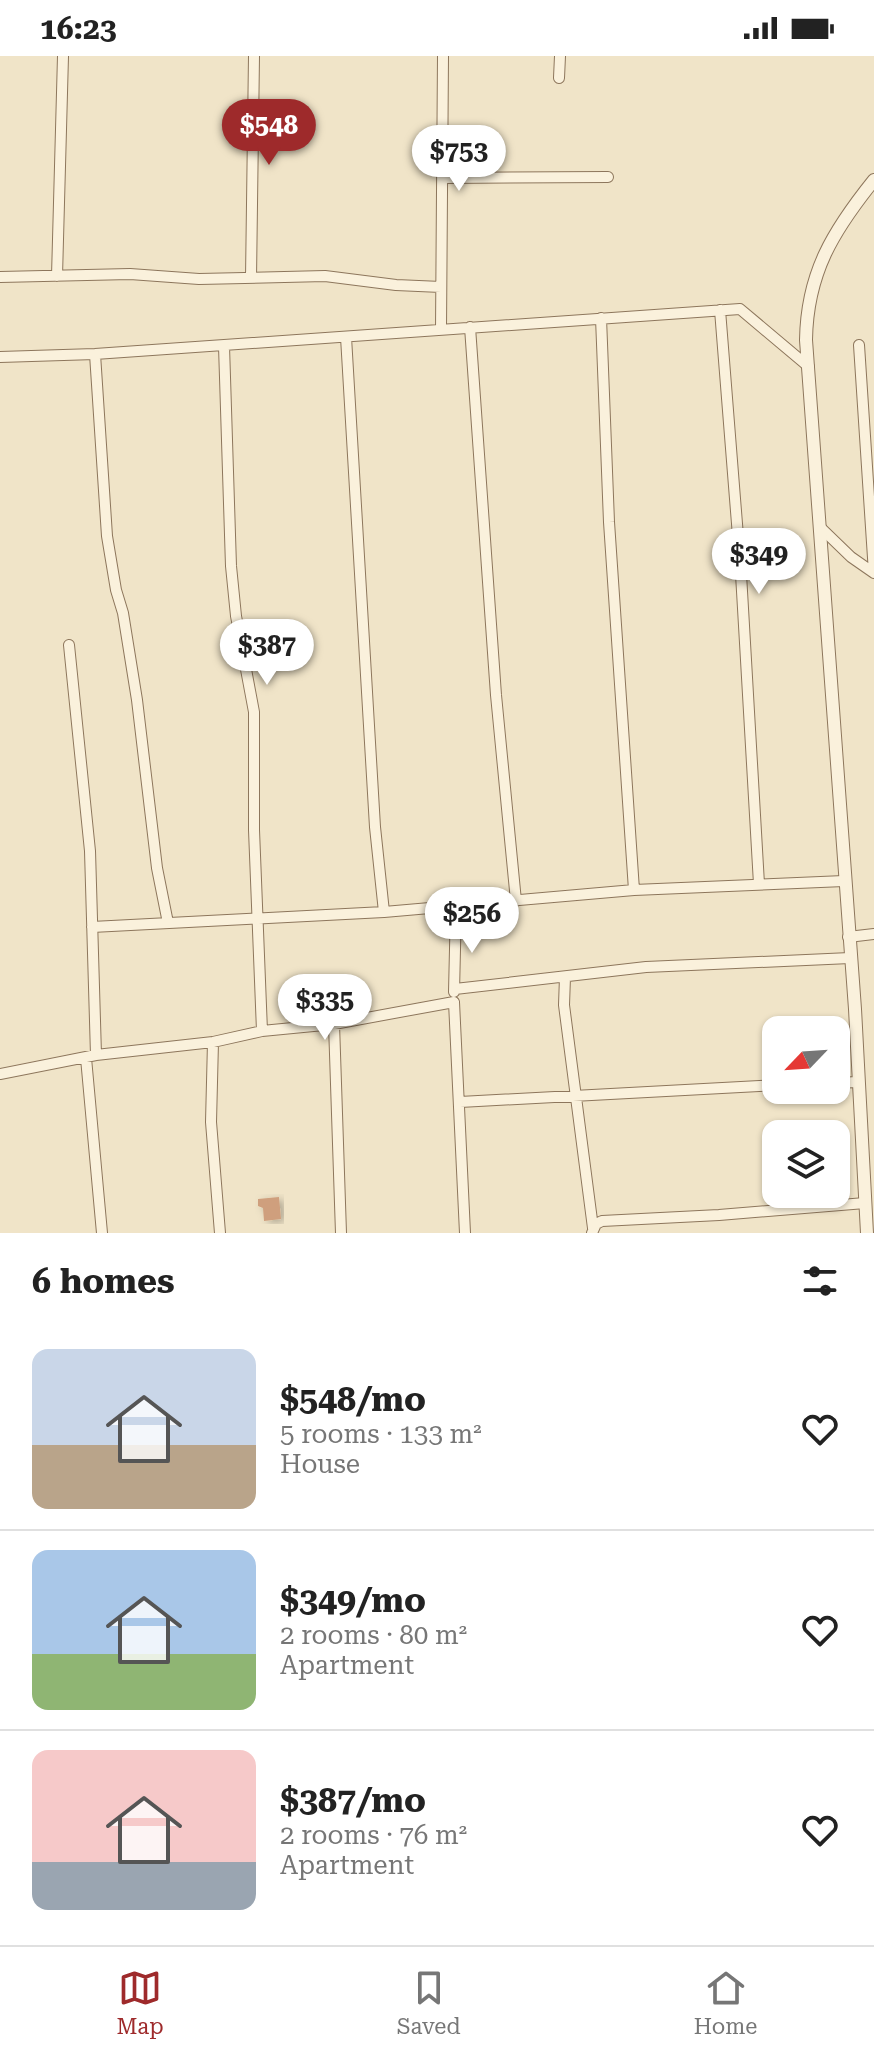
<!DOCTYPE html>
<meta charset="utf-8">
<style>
:root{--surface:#fff;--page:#f6f6f6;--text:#222;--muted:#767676;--line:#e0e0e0;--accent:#9e2a2b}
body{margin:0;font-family:"Roboto Serif",serif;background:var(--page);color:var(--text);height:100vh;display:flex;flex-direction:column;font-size:30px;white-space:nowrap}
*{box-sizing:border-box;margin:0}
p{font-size:26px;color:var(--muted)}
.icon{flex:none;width:44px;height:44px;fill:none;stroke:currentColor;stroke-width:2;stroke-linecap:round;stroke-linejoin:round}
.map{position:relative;height:1177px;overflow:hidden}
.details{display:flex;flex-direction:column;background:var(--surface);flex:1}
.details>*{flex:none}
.needle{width:52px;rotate:245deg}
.tools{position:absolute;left:762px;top:960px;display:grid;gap:16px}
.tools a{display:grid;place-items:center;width:88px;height:88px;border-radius:16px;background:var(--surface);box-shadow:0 2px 6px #0004;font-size:40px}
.price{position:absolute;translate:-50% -68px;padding:0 18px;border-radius:28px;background:#fff;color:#222;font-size:26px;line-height:52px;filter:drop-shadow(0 2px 4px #0008)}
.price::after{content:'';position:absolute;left:50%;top:48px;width:24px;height:18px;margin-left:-12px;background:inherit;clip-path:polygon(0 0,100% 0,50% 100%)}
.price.on{background:var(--accent);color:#fff}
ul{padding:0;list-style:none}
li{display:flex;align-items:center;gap:24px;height:200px;padding:0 32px}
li+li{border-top:2px solid var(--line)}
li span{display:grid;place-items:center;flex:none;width:224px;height:160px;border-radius:16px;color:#555}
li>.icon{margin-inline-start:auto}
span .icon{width:96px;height:96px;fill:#fffc;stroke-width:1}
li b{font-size:34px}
h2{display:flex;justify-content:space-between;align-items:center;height:96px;padding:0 32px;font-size:34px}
.status{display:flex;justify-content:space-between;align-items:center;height:56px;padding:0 40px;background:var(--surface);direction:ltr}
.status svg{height:22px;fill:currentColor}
.tab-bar{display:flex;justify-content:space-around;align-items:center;height:112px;border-top:2px solid var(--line);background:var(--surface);font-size:22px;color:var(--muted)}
.tab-bar a{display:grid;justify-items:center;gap:4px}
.tab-bar .on{color:var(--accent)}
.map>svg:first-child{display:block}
.building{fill:#cf9f7d;filter:url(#shadow)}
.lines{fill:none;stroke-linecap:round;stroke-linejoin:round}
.minor-casing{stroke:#8d765c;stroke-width:12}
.tertiary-casing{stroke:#8d765c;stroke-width:14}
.minor{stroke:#faf1dc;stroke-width:10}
.tertiary{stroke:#faf1dc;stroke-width:12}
</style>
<div class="status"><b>16:23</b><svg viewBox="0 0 49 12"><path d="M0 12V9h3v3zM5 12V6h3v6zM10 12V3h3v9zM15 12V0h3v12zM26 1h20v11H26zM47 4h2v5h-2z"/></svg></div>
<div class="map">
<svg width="874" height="1177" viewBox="0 0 874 1177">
<defs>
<filter id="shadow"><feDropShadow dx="4.5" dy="2.5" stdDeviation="4" flood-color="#0004"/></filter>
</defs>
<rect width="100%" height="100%" fill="#f0e4c8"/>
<!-- building -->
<path class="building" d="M279 1141 281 1163 264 1165 263 1152 258 1150V1143Z"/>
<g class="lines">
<!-- minor casing -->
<g class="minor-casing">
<path id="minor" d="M559 22 560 0
M442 122 608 121
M57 220 63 0
M0 221 130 218 199 223 325 220 396 229 441 231
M251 222 254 0
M720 254 741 518 759 828
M601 262 609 466 634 834
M470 271 496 639 516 845
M441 273 443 0
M346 281 375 771 384 856
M859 289 874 517
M224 290 231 510 236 560 254 656V774L262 975
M95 298 107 480 116 534 123 557 137 644 157 812 168 867
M0 301 95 298 740 253 809 311
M821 472 851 501 874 517
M69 589 90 795 96 999
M92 871 384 856 634 834 844 825
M848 881 874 878
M565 921 564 949 593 1172
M455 933 646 911 850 902
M454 936 456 850
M334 968 341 1177
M213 986 211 1066 220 1177
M86 1002 102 1177
M0 1018 96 999 213 986 262 975 334 968 454 946 465 1177
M836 1027 858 1026
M460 1046 776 1029
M592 1177 596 1168 602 1165 719 1159 865 1147"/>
</g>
<!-- tertiary casing -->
<g class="tertiary-casing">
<path id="tertiary" d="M867 1177 855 953 806 284C807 217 833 175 874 124"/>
</g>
<!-- minor -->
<use href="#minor" class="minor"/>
<!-- tertiary -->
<use href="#tertiary" class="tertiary"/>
</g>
</svg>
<div class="tools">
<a><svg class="needle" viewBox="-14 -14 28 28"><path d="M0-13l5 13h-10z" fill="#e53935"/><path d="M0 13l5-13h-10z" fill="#767676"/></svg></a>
<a><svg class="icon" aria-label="layers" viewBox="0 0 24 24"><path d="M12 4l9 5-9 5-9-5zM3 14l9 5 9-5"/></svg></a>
</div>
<b class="price on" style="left:269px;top:111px">$548</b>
<b class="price" style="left:459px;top:137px">$753</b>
<b class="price" style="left:759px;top:540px">$349</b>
<b class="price" style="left:267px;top:631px">$387</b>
<b class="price" style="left:472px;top:899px">$256</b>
<b class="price" style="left:325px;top:986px">$335</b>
</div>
<section class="details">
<h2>6 homes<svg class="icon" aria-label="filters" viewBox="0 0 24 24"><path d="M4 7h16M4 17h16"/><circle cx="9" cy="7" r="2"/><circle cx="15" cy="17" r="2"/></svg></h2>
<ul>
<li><span style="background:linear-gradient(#c9d6e8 60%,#b9a48a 0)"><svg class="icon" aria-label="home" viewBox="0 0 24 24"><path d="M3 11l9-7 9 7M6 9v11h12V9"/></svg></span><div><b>$548/mo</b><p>5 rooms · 133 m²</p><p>House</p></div><svg class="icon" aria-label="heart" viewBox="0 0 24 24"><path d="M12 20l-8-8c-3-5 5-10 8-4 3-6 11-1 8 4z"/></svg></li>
<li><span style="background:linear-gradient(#a9c7e8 65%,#8fb573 0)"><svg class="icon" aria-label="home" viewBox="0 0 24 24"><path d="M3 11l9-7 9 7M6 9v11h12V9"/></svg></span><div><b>$349/mo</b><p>2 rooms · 80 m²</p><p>Apartment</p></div><svg class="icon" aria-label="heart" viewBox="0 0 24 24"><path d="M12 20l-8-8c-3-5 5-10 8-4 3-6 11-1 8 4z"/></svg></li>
<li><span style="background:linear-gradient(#f6c9c9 70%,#9aa5b1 0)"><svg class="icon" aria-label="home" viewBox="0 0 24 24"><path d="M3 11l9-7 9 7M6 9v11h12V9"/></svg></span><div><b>$387/mo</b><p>2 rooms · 76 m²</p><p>Apartment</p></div><svg class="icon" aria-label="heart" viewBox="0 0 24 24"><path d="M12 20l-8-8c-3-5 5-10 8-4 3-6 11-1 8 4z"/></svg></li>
</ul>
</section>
<nav class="tab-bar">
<a class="on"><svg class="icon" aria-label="map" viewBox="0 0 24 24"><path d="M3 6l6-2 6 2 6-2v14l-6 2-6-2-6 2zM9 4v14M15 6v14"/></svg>Map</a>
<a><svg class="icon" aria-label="saved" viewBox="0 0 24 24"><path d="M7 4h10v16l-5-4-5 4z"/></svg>Saved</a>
<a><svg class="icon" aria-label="home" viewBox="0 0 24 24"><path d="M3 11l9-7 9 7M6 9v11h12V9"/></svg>Home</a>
</nav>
